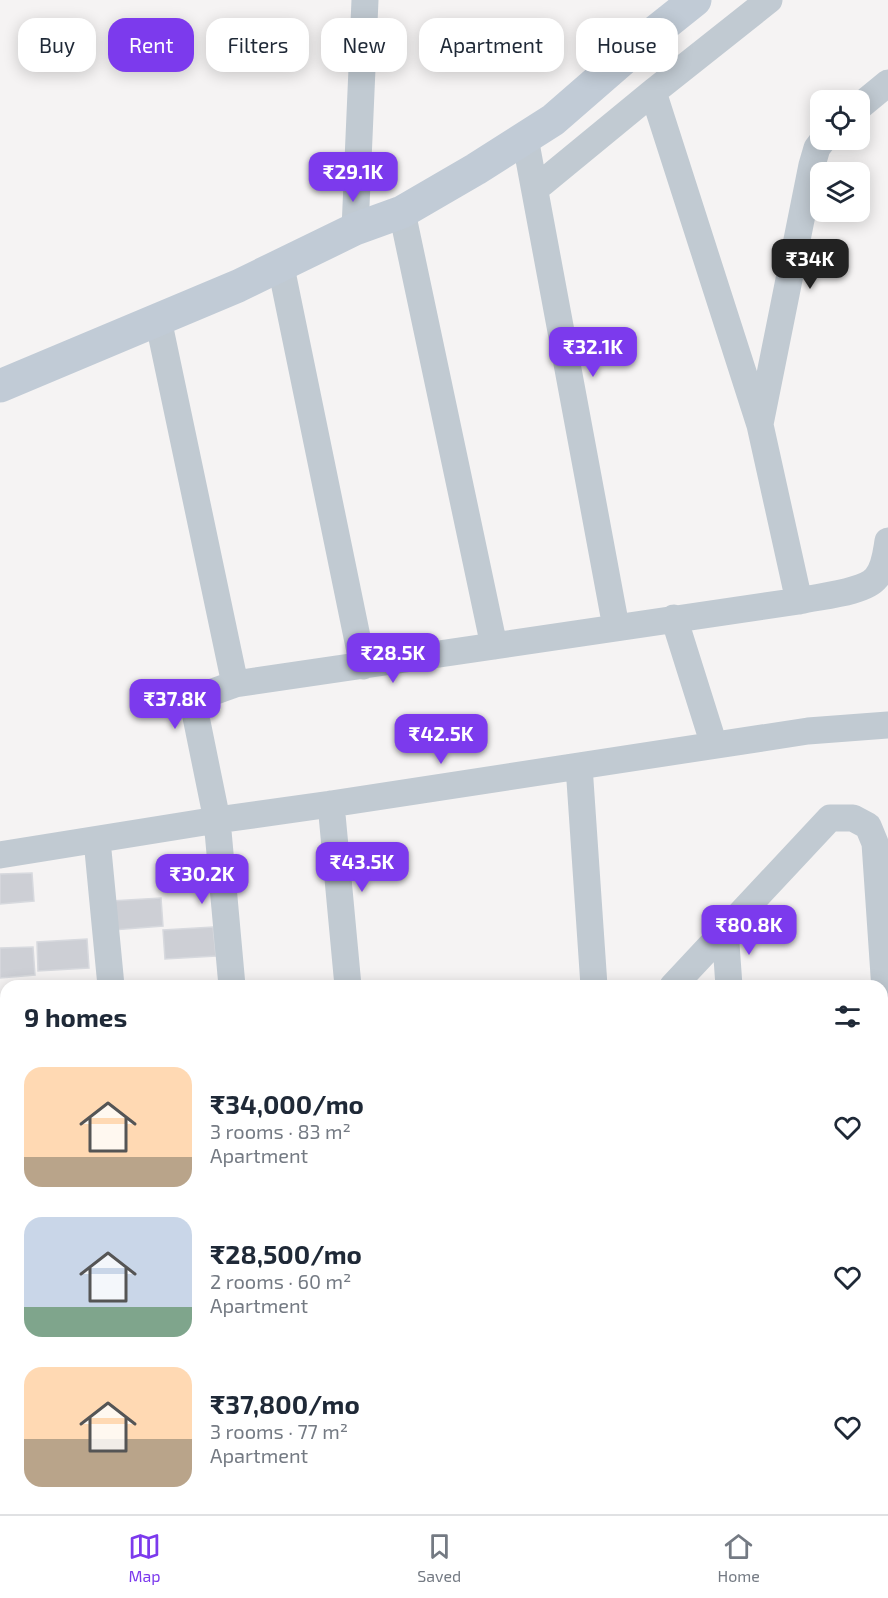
<!DOCTYPE html>
<meta charset="utf-8">
<style>
:root{--surface:#fff;--page:#f2f2f3;--text:#1f2937;--muted:#747a83;--line:#e0e1e3;--accent:#7c3aed}
body{margin:0;font-family:"Exo 2",sans-serif;background:var(--page);color:var(--text);height:100vh;display:flex;flex-direction:column;font-size:22px;white-space:nowrap}
*{box-sizing:border-box;margin:0}
p{font-size:20px;color:var(--muted)}
.icon{flex:none;width:33px;height:33px;fill:none;stroke:currentColor;stroke-width:2;stroke-linecap:round;stroke-linejoin:round}
.map{position:relative;flex:1;overflow:hidden}
.details{position:absolute;left:0px;top:980px;width:888px;height:536px;display:flex;flex-direction:column;background:var(--surface);border-radius:18px 18px 0 0;box-shadow:0 3px 15px #0003}
.details>*{flex:none}
.hud{position:absolute;left:18px;top:18px;width:852px;height:54px;display:flex;gap:12px}
.fabs{position:absolute;left:810px;top:90px;display:grid;gap:12px}
.fabs a{display:grid;place-items:center;width:60px;height:60px;border-radius:12px;background:var(--surface);box-shadow:0 3px 15px #0003;font-size:30px}
.price{position:absolute;translate:-50% -51px;padding:0 14px;border-radius:12px;background:var(--accent);color:#fff;font-size:20px;line-height:39px;filter:drop-shadow(0 2px 3px #0008)}
.price::after{content:'';position:absolute;left:50%;top:36px;width:18px;height:14px;margin-left:-9px;background:inherit;clip-path:polygon(0 0,100% 0,50% 100%)}
.price.active{background:#222;color:#fff}
ul{padding:0;list-style:none}
li{display:flex;align-items:center;gap:18px;height:150px;padding:0 24px}
li span{display:grid;place-items:center;flex:none;width:168px;height:120px;border-radius:18px;color:#555}
li>.icon{margin-inline-start:auto}
span .icon{width:72px;height:72px;fill:#fffc;stroke-width:1}
li b{font-size:26px}
h2{display:flex;justify-content:space-between;align-items:center;height:72px;padding:0 24px;font-size:26px}
.tag{padding:0 21px;border-radius:18px;background:var(--surface);box-shadow:0 3px 15px #0003;font-size:21px;line-height:54px}
.tag.active{background:var(--accent);color:#fff}
.tabs{display:flex;justify-content:space-around;align-items:center;height:84px;border-top:2px solid var(--line);background:var(--surface);font-size:16px;color:var(--muted)}
.tabs a{display:grid;justify-items:center;gap:3px}
.tabs .active{color:var(--accent)}
.map>svg:first-child{display:block}
.building{fill:#cdcfd5;stroke:#d7d9de;stroke-width:1.5}
.lines{fill:none;stroke-linecap:round;stroke-linejoin:round}
.street{stroke:#c1cad2;stroke-width:27}
.secondary{stroke:#c1cbd6;stroke-width:33}
</style>
<div class="map">
<svg width="888" height="1514" viewBox="0 0 888 1514">
<rect width="100%" height="100%" fill="#f5f3f3"/>
<!-- building -->
<path class="building" d="M32 873 34 901 0 904V874Z
M161 898 163 926 113 930 111 901Z
M213 927 216 956 165 959 163 930Z
M87 939 89 968 38 971 37 942Z
M33 947 35 975 0 978V948Z
M0 1051H6V1080L0 1081Z
M882 1464H885L887 1493H882Z
M48 1509H99V1514H48Z"/>
<g class="lines">
<!-- street -->
<path class="street" d="M653 92 760 425 799 601
M860 106 888 83
M525 138 616 627
M535 189 653 92 769 0
M402 212 494 646
M355 229 365 0
M281 267 363 666
M158 319 235 684 799 601C819 596 864 593 876 578 885 568 886 553 888 541
M760 424 812 165 817 148 823 140
M674 618 714 745
M579 766 594 986
M331 804 348 986
M97 840 111 986
M0 855 217 820 331 804 808 731 888 725
M725 930 729 986
M232 986 217 820 196 717 200 702 210 693 235 684
M673 986 830 818H853L868 826 875 843 888 1034
M0 1146 6 1202
M39 1509V1514
M160 1509 161 1514
M278 1509 279 1514
M395 1509V1514
M629 1509 630 1514
M771 1509V1514"/>
<!-- secondary -->
<path class="secondary" d="M0 386 238 286 355 229 402 212 476 169 553 120 645 40 695 0"/>
</g>
</svg>
<div class="fabs">
<a><svg class="icon" aria-label="locate" viewBox="0 0 24 24"><circle cx="12" cy="12" r="6"/><path d="M12 2v4M12 18v4M2 12h4M18 12h4"/></svg></a>
<a><svg class="icon" aria-label="layers" viewBox="0 0 24 24"><path d="M12 4l9 5-9 5-9-5zM3 14l9 5 9-5"/></svg></a>
</div>
<b class="price" style="left:353px;top:203px">₹29.1K</b>
<b class="price active" style="left:810px;top:290px">₹34K</b>
<b class="price" style="left:593px;top:378px">₹32.1K</b>
<b class="price" style="left:393px;top:684px">₹28.5K</b>
<b class="price" style="left:175px;top:730px">₹37.8K</b>
<b class="price" style="left:441px;top:765px">₹42.5K</b>
<b class="price" style="left:362px;top:893px">₹43.5K</b>
<b class="price" style="left:202px;top:905px">₹30.2K</b>
<b class="price" style="left:749px;top:956px">₹80.8K</b>
<div class="hud">
<a class="tag">Buy</a>
<a class="tag active">Rent</a>
<a class="tag">Filters</a>
<a class="tag">New</a>
<a class="tag">Apartment</a>
<a class="tag">House</a>
</div>
<section class="details">
<h2>9 homes<svg class="icon" aria-label="filters" viewBox="0 0 24 24"><path d="M4 7h16M4 17h16"/><circle cx="9" cy="7" r="2"/><circle cx="15" cy="17" r="2"/></svg></h2>
<ul>
<li><span style="background:linear-gradient(#ffd9b3 75%,#b9a48a 0)"><svg class="icon" aria-label="home" viewBox="0 0 24 24"><path d="M3 11l9-7 9 7M6 9v11h12V9"/></svg></span><div><b>₹34,000/mo</b><p>3 rooms · 83 m²</p><p>Apartment</p></div><svg class="icon" aria-label="heart" viewBox="0 0 24 24"><path d="M12 20l-8-8c-3-5 5-10 8-4 3-6 11-1 8 4z"/></svg></li>
<li><span style="background:linear-gradient(#c9d6e8 75%,#7fa58c 0)"><svg class="icon" aria-label="home" viewBox="0 0 24 24"><path d="M3 11l9-7 9 7M6 9v11h12V9"/></svg></span><div><b>₹28,500/mo</b><p>2 rooms · 60 m²</p><p>Apartment</p></div><svg class="icon" aria-label="heart" viewBox="0 0 24 24"><path d="M12 20l-8-8c-3-5 5-10 8-4 3-6 11-1 8 4z"/></svg></li>
<li><span style="background:linear-gradient(#ffd9b3 60%,#b9a48a 0)"><svg class="icon" aria-label="home" viewBox="0 0 24 24"><path d="M3 11l9-7 9 7M6 9v11h12V9"/></svg></span><div><b>₹37,800/mo</b><p>3 rooms · 77 m²</p><p>Apartment</p></div><svg class="icon" aria-label="heart" viewBox="0 0 24 24"><path d="M12 20l-8-8c-3-5 5-10 8-4 3-6 11-1 8 4z"/></svg></li>
</ul>
</section>
</div>
<nav class="tabs">
<a class="active"><svg class="icon" aria-label="map" viewBox="0 0 24 24"><path d="M3 6l6-2 6 2 6-2v14l-6 2-6-2-6 2zM9 4v14M15 6v14"/></svg>Map</a>
<a><svg class="icon" aria-label="saved" viewBox="0 0 24 24"><path d="M7 4h10v16l-5-4-5 4z"/></svg>Saved</a>
<a><svg class="icon" aria-label="home" viewBox="0 0 24 24"><path d="M3 11l9-7 9 7M6 9v11h12V9"/></svg>Home</a>
</nav>
